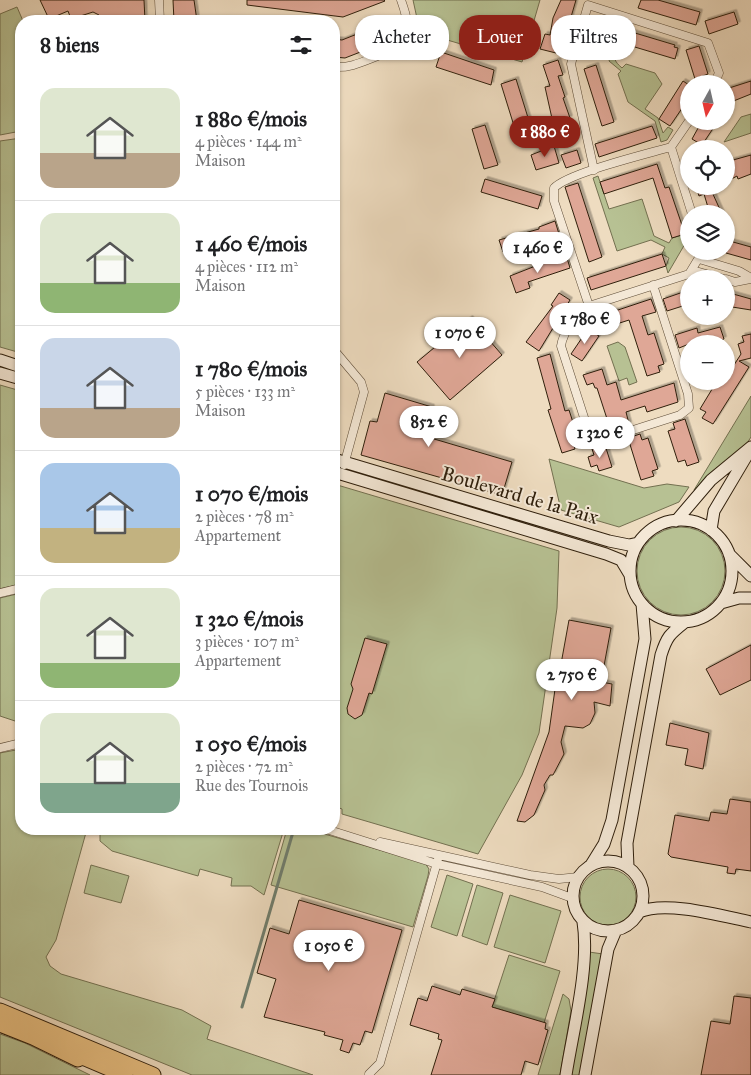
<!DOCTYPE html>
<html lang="fr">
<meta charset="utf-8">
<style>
:root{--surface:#fff;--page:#f2f2f2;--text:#202124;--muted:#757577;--line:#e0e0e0;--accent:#8f2418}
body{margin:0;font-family:"IM FELL Great Primer",serif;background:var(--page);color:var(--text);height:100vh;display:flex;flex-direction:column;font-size:19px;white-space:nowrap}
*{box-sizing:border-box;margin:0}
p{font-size:16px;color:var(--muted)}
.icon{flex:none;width:28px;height:28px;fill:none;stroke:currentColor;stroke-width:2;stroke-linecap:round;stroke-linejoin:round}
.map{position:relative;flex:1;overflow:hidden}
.details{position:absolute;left:15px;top:15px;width:325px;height:820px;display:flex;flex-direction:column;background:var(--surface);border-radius:20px;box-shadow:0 1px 4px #0004}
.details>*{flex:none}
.hud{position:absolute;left:355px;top:15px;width:320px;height:45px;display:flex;gap:10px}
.needle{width:32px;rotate:188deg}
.fabs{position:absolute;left:680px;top:75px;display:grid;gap:10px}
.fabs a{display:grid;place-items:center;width:55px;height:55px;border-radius:50%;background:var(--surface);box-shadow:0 1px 4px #0004;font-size:25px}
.price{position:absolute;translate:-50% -42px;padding:0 11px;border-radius:18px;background:#fff;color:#222;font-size:16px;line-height:32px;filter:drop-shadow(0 1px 2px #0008)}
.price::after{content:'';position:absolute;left:50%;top:30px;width:15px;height:11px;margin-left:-8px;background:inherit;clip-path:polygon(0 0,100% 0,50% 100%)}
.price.current{background:var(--accent);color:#fff}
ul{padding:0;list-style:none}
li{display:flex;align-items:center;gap:15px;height:125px;padding:0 25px}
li+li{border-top:1px solid var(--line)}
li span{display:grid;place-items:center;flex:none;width:140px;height:100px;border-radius:15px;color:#555}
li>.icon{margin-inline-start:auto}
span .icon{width:60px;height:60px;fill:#fffc;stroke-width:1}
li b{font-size:21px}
h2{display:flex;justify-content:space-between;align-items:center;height:60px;padding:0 25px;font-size:21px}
.tag{padding:0 18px;border-radius:20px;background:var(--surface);box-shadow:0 1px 4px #0004;font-size:18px;line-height:45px}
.tag.current{background:var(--accent);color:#fff}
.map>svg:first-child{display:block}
.green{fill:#b7c193;stroke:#737050}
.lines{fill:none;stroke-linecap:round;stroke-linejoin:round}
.stream{stroke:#6f7d6d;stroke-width:3}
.building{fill:#dfa796;stroke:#2f1f0c;filter:url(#shadow)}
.street-casing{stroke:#5f4e39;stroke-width:9}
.secondary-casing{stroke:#2f1f0c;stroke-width:13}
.highway-casing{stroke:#2f1f0c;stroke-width:17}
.street{stroke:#f4e8d6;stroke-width:8}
.secondary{stroke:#f4e8d6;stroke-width:11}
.highway{stroke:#e7be80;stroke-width:15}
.labels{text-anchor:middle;stroke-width:4;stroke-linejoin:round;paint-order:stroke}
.street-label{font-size:20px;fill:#2f1f0c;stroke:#f4e8d6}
</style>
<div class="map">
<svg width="751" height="1075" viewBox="0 0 751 1075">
<defs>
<filter id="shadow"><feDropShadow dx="2.5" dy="-2.5" stdDeviation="0" flood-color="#0004"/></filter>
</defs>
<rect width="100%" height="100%" fill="#eedcc0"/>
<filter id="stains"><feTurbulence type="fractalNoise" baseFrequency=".004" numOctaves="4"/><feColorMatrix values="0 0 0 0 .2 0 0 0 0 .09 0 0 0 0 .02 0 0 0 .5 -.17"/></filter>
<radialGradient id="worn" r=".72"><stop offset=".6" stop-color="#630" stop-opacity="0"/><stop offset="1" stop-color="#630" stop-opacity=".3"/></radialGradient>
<!-- green -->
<path class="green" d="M413 0H540L522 62 420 32Z
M17 7 23 21H21V131L0 135V14Z
M614 47H616C613 58 614 61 622 68L626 64 655 73 662 84 645 109 658 118 663 133 668 127 673 130 667 140 661 142 655 121 628 102 618 74 621 71 609 61Z
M751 114V133L724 142 741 117Z
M21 138V353L0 347V141Z
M598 176 609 209 642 199 654 236 669 243 672 238 688 233 689 237 668 273 666 266 669 258 662 254 665 247 651 240 617 251 593 178Z
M618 342 625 347 637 382 629 385 627 378 619 381 607 346Z
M0 385 21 391V584L0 589Z
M751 396V437L744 448 696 491 694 490Z
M549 459 644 488 667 484 689 487 679 502 619 527 561 510Z
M334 484 559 551 557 608 539 733 522 775 478 854 342 814V809L334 806Z
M637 571a44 44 0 1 1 88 0a44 44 0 1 1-88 0Z
M21 593V723L0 716V598Z
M21 749V829H87L56 940 46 957 50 966 61 974 182 1010 211 1026 207 1039 313 1075H192L0 997V753Z
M100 829H284L264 895 251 886H231L232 878 200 869 198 876 112 851 100 841Z
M287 829H307L425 863 429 869 428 876 413 927 271 885Z
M91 865 129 876 121 903 84 893Z
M580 897a28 28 0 1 1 56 0a28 28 0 1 1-56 0Z
M447 875 473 884 457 936 431 927Z
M477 885 503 893 487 945 462 936Z
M510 895 561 911 545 963 494 947Z
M589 952 603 954 580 1075H571Z
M509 955 560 971 544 1023 492 1007Z
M563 994 569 999 571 1011 560 1075H538Z
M0 1034 25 1043 90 1075H0Z"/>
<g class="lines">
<!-- stream -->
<path class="stream" d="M242 1007 293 832"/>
</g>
<!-- building -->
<path class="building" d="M40 0H144L145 21H102L99 15 93 12 71 19 68 11 49 19Z
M173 0H194L197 21H174Z
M247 0H384L385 1 343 17 247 5Z
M561 0H576L566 34 562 32 556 53 540 49 545 34 550 35 553 18Z
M641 0H658L700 12 696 25 638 8Z
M734 12 738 24 709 34 705 21Z
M395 19 399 37 345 58 334 57V39L342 40Z
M592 25 604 28 596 57 583 53Z
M625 30 675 45 674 47 678 48 675 59 618 42 621 31Z
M699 46 708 74 695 79 686 50Z
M441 52 494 70 491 85 436 67Z
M558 60 563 75 558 76 565 97 563 98 570 118 567 119 572 136 557 141 545 87 550 86 543 65Z
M596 65 614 122 602 126 584 69Z
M516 79 534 137 519 142 501 84Z
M683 81 689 85V98L670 126 659 119Z
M751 81V94L726 104V89Z
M702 121H718L702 145 692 139Z
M485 125 498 165 484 169 472 129Z
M652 126 657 138 599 157 595 144Z
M554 146 559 163 536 170 531 155Z
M577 150 581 163 566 168 561 155Z
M751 155V174L738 179 737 176 726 182V162Z
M657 164 665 188 669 187 685 234 672 238 653 178 604 194 600 182Z
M485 179 542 196 538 209 481 192Z
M578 183 602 257 589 262 565 187Z
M696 186H723L712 192 722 214H710L704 194 699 196Z
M555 221 559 234 545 238 546 240 503 252 499 240 539 229V227Z
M726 240 751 247V260L726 253Z
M662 254 666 266 591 290 587 278Z
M567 258 570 268 528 282 530 288 516 293 510 276 538 265Z
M689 290V304L667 311 663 299Z
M726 292 751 299V310L726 306Z
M559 293 570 300 539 351 526 342 553 306 551 305Z
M651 299 656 312 642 316 648 335 654 333 664 364 658 366 660 372 647 376 629 320 604 328 600 334 594 318Z
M470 318 502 355 450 400 417 362Z
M720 327 724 339 718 341 719 344H689L679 348 675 335 697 328 698 333Z
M588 329 599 336 582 361 571 354Z
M751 334V358L739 361 749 367 713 424 702 418 706 412 700 409 717 381H726V360L734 365 741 354 738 344 744 342 742 336Z
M550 354 565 411 569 410 579 441 573 443 575 449 562 453 548 410 551 409 537 358Z
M602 369 607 385 616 382 621 400 674 383 678 402 647 412 645 406 626 412 629 424 617 428 615 423 609 425 597 388H595L593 383 587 385 583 375Z
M385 393 432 407 424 436 512 462 502 495 361 455 370 421 377 422Z
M685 419 699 462 687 466 685 460 678 462 668 431 675 429 673 423Z
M640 434 642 440 648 438 658 469 652 471 654 476 641 480 628 438Z
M605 445 612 467 599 471 597 465 591 467 588 457 594 455 592 449Z
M569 620 611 628 601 682 612 684 610 706 594 702 595 713 590 724 583 728 565 726 561 742 564 754 553 775H550L544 785 545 790 534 815 525 822 517 821 549 732 557 675H559Z
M365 638 387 644 372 694 369 693 362 715 355 719 348 714 347 708 353 689 351 684Z
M751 645V680L720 695 706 669Z
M670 723 709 733 703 769 685 765 688 749 666 745Z
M730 799 751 802V871L736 869 735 874 727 873 728 867 671 857 668 854 675 815 709 821 711 812 727 814Z
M299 900 402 930 372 1033 365 1031 360 1045 353 1043 349 1053 340 1050 343 1040 324 1035 325 1032 264 1017 276 979 257 973 270 928 289 934Z
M432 986 460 995 462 989 495 999 492 1007 546 1023 545 1029 548 1030 538 1065 525 1061 521 1075H431L442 1040 438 1039 439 1034 410 1025 418 998 427 1001Z
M734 996 751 998V1075H701L711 1021 730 1024Z"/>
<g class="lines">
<!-- street casing -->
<g class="street-casing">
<path id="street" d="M159 0 160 21
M334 67C349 68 360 63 375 57 409 44 414 36 401 0
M671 147 689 121
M594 170 571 64 588 5 708 43 719 73 714 84
M692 214 671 147C647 154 568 173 554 188V201L589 306 689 274 703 251
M699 259 739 271 751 278
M692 270 724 279
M726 279 735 282 751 279
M589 306C577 310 563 333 561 346L589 433 594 438 605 439 680 415 689 408 688 394 653 285
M334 350 361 382 364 392 344 465
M0 593 21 588
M0 748 21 743
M326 829 437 864 542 887 572 898
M380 842 530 875 559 879 578 877
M369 1074 380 1063 438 859"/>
</g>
<!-- secondary casing -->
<g class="secondary-casing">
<path id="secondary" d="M0 360 21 367
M0 373 21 379
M334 459 609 541 629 545 638 543
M334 472 606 554 621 560 630 575
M630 571a51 51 0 1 1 102 0a51 51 0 1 1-102 0Z
M676 521 711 480 751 447
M711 530 714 511 749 452
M729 554 751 576
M721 603 739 598H751
M573 896a35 35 0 1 1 70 0a35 35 0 1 1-70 0Z
M591 865 604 844 612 820 645 639 642 604
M628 867 627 843 661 655C667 636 670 634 685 622
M639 912C666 900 722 916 751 922
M566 1075C573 1030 590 966 583 922
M585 1075 608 949 616 930"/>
</g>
<!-- highway casing -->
<g class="highway-casing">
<path id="highway" d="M0 1011 153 1075
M0 1024 43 1041
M33 1037 78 1059
M71 1052 125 1075"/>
</g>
<!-- street -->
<use href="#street" class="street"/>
<!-- secondary -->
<use href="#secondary" class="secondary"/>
<!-- highway -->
<use href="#highway" class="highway"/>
</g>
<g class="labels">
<!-- street labels -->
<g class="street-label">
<text transform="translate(520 495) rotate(16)" y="7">Boulevard de la Paix</text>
</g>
</g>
<rect width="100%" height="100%" filter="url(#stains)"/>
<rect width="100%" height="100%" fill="url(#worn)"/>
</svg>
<div class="fabs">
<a><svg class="needle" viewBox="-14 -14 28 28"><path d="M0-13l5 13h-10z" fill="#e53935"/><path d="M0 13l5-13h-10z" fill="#757577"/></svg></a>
<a><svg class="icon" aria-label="locate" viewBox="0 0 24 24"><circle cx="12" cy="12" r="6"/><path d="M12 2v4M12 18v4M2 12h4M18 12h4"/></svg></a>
<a><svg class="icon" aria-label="layers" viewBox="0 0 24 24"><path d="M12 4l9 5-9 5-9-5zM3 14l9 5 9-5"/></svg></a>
<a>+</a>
<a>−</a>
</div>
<b class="price current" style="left:545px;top:158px">1 880 €</b>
<b class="price" style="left:538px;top:274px">1 460 €</b>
<b class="price" style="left:585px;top:345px">1 780 €</b>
<b class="price" style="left:460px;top:359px">1 070 €</b>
<b class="price" style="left:429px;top:448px">852 €</b>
<b class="price" style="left:600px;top:459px">1 320 €</b>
<b class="price" style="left:572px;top:701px">2 750 €</b>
<b class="price" style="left:329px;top:972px">1 050 €</b>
<div class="hud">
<a class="tag">Acheter</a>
<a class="tag current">Louer</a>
<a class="tag">Filtres</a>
</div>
<section class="details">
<h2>8 biens<svg class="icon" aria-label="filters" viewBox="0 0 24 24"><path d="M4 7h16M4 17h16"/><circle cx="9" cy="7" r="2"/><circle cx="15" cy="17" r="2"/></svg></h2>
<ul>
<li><span style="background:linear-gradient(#dfe7d0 65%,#b9a48a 0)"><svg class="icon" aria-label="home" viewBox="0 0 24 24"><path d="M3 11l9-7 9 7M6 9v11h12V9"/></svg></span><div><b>1 880 €/mois</b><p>4 pièces · 144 m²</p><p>Maison</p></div></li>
<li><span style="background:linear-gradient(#dfe7d0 70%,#8fb573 0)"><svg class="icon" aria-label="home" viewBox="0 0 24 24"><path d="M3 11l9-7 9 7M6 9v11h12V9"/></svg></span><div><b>1 460 €/mois</b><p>4 pièces · 112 m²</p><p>Maison</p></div></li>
<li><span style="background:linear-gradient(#c9d6e8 70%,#b9a48a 0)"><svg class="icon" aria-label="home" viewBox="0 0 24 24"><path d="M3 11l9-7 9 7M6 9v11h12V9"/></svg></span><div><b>1 780 €/mois</b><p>5 pièces · 133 m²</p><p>Maison</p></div></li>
<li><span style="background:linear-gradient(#a9c7e8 65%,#c2b280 0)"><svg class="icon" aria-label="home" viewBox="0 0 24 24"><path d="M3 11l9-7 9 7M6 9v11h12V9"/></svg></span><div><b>1 070 €/mois</b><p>2 pièces · 78 m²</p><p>Appartement</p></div></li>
<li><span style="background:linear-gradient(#dfe7d0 75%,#8fb573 0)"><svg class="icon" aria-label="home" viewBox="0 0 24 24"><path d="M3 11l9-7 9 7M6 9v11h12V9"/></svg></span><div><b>1 320 €/mois</b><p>3 pièces · 107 m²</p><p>Appartement</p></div></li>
<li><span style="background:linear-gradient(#dfe7d0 70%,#7fa58c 0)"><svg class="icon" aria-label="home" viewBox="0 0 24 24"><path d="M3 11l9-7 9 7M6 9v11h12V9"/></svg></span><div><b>1 050 €/mois</b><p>2 pièces · 72 m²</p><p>Rue des Tournois</p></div></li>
</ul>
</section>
</div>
